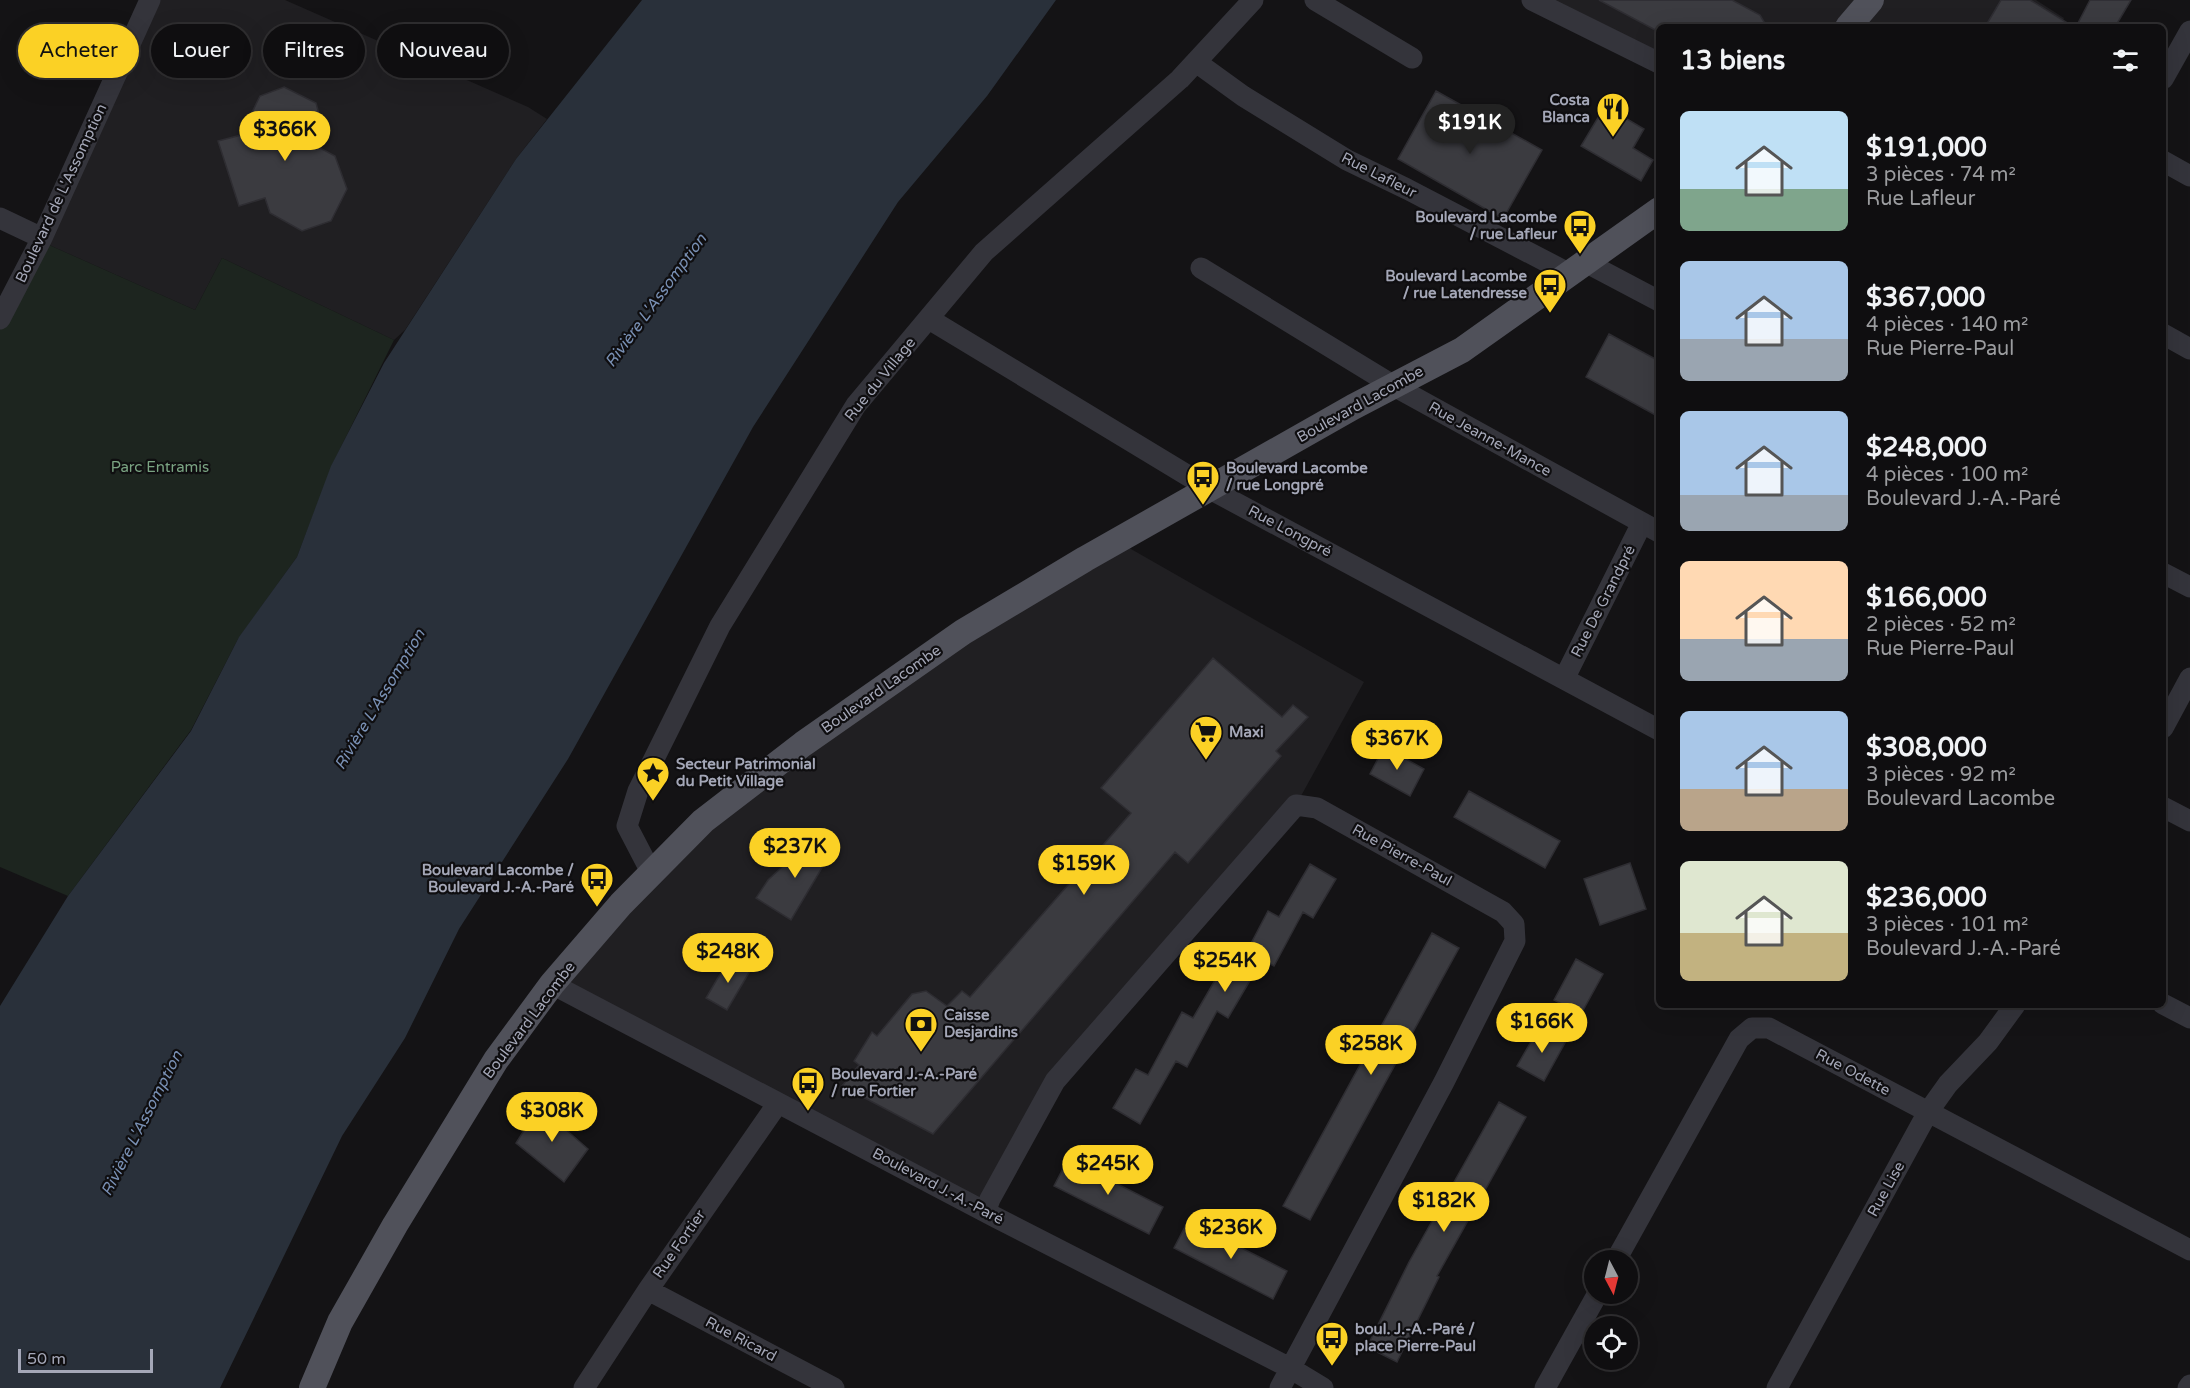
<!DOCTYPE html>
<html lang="fr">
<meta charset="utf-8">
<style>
:root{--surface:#0f0e10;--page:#181719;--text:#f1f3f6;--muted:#9b9c9f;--line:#2f2e30;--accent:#fbd125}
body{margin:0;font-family:"Varela Round",sans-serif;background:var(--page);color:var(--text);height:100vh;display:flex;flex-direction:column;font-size:22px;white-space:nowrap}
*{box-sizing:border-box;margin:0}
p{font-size:20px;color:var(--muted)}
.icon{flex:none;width:33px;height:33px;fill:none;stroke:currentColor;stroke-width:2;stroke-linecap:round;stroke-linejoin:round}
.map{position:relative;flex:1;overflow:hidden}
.details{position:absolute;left:1656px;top:24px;width:510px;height:984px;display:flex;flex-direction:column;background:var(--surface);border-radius:9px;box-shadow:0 6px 24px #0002,0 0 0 2px var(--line)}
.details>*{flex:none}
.top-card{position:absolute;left:18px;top:24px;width:570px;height:54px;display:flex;gap:12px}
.needle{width:39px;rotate:173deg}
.fabs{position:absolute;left:1584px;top:1250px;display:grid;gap:12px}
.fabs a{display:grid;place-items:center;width:54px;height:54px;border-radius:50%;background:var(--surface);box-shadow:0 6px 24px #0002,0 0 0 2px var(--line);font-size:30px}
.scale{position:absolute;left:18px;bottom:15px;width:135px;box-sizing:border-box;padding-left:6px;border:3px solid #a4a7b7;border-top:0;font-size:16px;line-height:21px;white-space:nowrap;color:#a4a7b7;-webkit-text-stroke:4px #0f0e10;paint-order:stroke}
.price{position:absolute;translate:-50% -51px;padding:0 14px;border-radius:21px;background:var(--accent);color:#111;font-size:20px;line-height:39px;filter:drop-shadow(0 2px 3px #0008)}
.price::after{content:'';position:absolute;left:50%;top:36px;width:18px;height:14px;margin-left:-9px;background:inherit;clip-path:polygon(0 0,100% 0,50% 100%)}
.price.selected{background:#222;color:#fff}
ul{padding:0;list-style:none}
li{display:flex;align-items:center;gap:18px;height:150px;padding:0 24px}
li span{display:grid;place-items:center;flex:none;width:168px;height:120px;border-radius:9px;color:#555}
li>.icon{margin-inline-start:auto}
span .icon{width:72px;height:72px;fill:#fffc;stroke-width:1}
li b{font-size:26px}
h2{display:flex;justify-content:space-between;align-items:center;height:72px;padding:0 24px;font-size:26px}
.pill{padding:0 21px;border-radius:27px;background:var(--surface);box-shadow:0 6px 24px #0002,0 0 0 2px var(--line);font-size:21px;line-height:54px}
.pill.selected{background:var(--accent);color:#111}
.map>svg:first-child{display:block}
.built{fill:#201f22}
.green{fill:#1d251f}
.water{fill:#29303a}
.building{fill:#3b3b40;stroke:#2e2d32;stroke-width:1.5}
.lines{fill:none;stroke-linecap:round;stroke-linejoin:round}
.minor{stroke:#34343b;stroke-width:21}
.major{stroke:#50515a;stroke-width:26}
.labels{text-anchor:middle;stroke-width:4.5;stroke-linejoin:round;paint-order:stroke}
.poi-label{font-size:15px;font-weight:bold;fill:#a4a7b7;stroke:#0f0e10;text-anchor:start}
.street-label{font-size:15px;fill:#a4a7b7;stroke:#0f0e10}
.park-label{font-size:15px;fill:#7aa382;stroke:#0f0e10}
.water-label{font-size:16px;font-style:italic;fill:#7990b4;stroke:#0f0e10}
</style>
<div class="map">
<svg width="2190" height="1388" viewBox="0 0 2190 1388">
<rect width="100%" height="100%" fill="#141315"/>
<!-- built -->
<path class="built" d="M151 0H285L528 107 547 119 516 159 405 330 394 340 222 258 195 310 40 241Z
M1532 0H2036L2064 18 2060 27H1659V63Z
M1120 540 1131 549 1364 682 1296 805 1055 1081 986 1210 552 984 703 821Z"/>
<!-- green -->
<path class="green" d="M40 241 195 310 222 258 394 340 333 463 297 557 238 639 191 730 68 896 0 867V316Z"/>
<!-- water -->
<path class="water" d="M642 0H1056L987 96 898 202 753 427 568 759 459 929 405 1038 342 1136 220 1388H0V1006L68 896 191 731 239 637 297 557 331 466 384 363 516 159Z"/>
<!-- building -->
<path class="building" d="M1599 0H1732L1760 15 1767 27H1659V32Z
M2001 0H2030L2074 27H1985Z
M2090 0H2131L2115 27H2076Z
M284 87 316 103 324 132 318 147 335 156 347 189 331 221 302 231 270 213 265 198 239 206 218 141 241 135 260 96Z
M1436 91 1542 150 1503 219 1398 159Z
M1605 106 1644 129 1633 148 1653 160 1641 181 1581 146Z
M1609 334 1659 361V417L1586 377Z
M1213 658 1282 717 1293 705 1308 717 1276 751 1281 756 1188 863 1175 852 933 1134 842 1086 859 1065 854 1061 872 1032 877 1036 912 994 926 991 947 1006 962 991 970 997 1131 813 1101 788Z
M1384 747 1424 769 1410 796 1370 774Z
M1469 791 1560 841 1545 868 1454 817Z
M813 838 832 851 791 920 756 898 768 880Z
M1630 863 1646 909 1600 925 1584 879Z
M1310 864 1336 879 1313 918 1303 912 1274 966 1262 960 1228 1018 1217 1011 1187 1067 1176 1061 1140 1124 1113 1108 1136 1069 1148 1075 1182 1012 1193 1018 1225 963 1237 970 1268 911 1279 917Z
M1432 933 1459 948 1310 1220 1283 1206Z
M729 959 750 971 727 1010 706 998Z
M1576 959 1603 974 1581 1014 1554 1000Z
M1540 1026 1566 1041 1544 1081 1517 1066Z
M1499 1102 1526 1117 1437 1276 1439 1277 1397 1362 1367 1347 1409 1262Z
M551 1109 570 1121 564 1128 588 1149 564 1182 516 1143 537 1110 545 1113Z
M1068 1159 1163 1207 1149 1234 1054 1186Z
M1188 1221 1287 1271 1273 1299 1174 1248Z"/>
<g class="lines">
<!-- minor -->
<path class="minor" d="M1315 0 1412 58
M1532 0 1659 63
M1196 62 1243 96 1347 160 1407 189 1570 274
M2163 79 2190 31
M2163 161 2190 176
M0 218 42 238
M1587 263 1659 301
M1201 268 1394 386 1659 532
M0 319 42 238 150 0
M929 319 1210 489 1659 730
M2163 334 2190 349
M2163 573 2190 587
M1564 679 1642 523
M2163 728 2190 678
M2163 807 2190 821
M652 874 627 826 638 791 720 626 856 405 984 252 1180 79 1253 0
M552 984 995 1217 1290 1368 1323 1388
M2163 1004 2190 1018
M986 1210 990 1199 1055 1081 1296 805 1317 808 1503 912 1514 924 1515 941 1444 1082 1280 1388
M1616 1260 1739 1039 1752 1028H1769L2190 1250
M648 1290 834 1388
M584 1388 648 1290 778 1103
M1545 1388 1598 1293
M1777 1388 1928 1112 1948 1084 1988 1042 2015 1005
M2188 1388 2190 1385"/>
<!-- major -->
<path class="major" d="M1848 27 1871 0
M312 1388 340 1322 395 1225 496 1060 552 984 621 904 703 821 803 744 963 632 1085 559 1353 407 1462 350 1659 210"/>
</g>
<!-- icons -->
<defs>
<g id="restaurant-pin" transform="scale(1.725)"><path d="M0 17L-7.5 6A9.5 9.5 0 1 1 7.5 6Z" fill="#fbd125" stroke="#0f0e10"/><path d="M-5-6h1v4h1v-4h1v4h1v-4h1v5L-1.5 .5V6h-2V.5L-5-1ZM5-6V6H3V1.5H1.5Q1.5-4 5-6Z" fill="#111"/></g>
<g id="bus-pin" transform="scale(1.725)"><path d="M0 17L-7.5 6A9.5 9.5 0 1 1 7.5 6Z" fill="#fbd125" stroke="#0f0e10"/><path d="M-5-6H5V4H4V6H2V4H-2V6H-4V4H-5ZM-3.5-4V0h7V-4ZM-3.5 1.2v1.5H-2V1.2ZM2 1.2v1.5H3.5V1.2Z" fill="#111"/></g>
<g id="supermarket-pin" transform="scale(1.725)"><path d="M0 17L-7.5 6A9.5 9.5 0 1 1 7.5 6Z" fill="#fbd125" stroke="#0f0e10"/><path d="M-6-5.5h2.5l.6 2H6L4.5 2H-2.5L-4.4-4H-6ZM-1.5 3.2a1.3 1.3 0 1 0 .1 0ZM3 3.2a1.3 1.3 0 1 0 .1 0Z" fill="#111"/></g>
<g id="sight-pin" transform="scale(1.725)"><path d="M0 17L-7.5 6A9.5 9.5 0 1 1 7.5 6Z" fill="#fbd125" stroke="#0f0e10"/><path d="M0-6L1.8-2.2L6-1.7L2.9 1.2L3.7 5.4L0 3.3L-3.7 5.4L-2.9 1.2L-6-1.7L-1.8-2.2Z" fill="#111"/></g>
<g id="bank-pin" transform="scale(1.725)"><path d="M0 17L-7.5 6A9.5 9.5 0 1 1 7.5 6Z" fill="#fbd125" stroke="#0f0e10"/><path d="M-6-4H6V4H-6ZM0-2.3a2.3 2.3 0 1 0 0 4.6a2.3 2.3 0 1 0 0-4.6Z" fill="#111"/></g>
</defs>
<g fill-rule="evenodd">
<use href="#restaurant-pin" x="1613" y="109"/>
<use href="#bus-pin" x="1580" y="226"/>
<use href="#bus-pin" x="1550" y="285"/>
<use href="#bus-pin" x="1203" y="477"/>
<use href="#supermarket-pin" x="1206" y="732"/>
<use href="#sight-pin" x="653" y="773"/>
<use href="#bus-pin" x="597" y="879"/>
<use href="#bank-pin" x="921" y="1024"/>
<use href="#bus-pin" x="808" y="1083"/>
<use href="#bus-pin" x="1332" y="1338"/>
</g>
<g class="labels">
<!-- poi labels -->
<g class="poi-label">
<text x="1590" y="105" text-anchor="end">Costa<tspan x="1590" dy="17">Blanca</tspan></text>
<text x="1557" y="222" text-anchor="end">Boulevard Lacombe<tspan x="1557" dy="17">/ rue Lafleur</tspan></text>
<text x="1527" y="281" text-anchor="end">Boulevard Lacombe<tspan x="1527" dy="17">/ rue Latendresse</tspan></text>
<text x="1226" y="473">Boulevard Lacombe<tspan x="1226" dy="17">/ rue Longpré</tspan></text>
<text x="1229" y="737">Maxi</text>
<text x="676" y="769">Secteur Patrimonial<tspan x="676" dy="17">du Petit Village</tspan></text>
<text x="574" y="875" text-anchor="end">Boulevard Lacombe /<tspan x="574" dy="17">Boulevard J.-A.-Paré</tspan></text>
<text x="944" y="1020">Caisse<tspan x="944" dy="17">Desjardins</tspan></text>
<text x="831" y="1079">Boulevard J.-A.-Paré<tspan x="831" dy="17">/ rue Fortier</tspan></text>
<text x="1355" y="1334">boul. J.-A.-Paré /<tspan x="1355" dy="17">place Pierre-Paul</tspan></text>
</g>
<!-- street labels -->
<g class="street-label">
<text transform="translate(1379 175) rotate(27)" y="5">Rue Lafleur</text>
<text transform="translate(61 193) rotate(-65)" y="5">Boulevard de L'Assomption</text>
<text transform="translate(880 379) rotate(-51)" y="5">Rue du Village</text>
<text transform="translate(1360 404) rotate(-29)" y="5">Boulevard Lacombe</text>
<text transform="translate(1490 439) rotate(29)" y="5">Rue Jeanne-Mance</text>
<text transform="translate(1290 531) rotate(28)" y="5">Rue Longpré</text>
<text transform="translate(1603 601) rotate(-63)" y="5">Rue De Grandpré</text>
<text transform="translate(881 689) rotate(-35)" y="5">Boulevard Lacombe</text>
<text transform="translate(1402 855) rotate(29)" y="5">Rue Pierre-Paul</text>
<text transform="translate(529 1020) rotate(-53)" y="5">Boulevard Lacombe</text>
<text transform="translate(1853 1072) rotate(28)" y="5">Rue Odette</text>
<text transform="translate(938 1186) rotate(28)" y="5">Boulevard J.-A.-Paré</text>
<text transform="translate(1886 1189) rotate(-61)" y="5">Rue Lise</text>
<text transform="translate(679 1244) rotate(-55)" y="5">Rue Fortier</text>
<text transform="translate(741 1339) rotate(28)" y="5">Rue Ricard</text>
</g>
<!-- park labels -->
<g class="park-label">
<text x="160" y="472">Parc Entramis</text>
</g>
<!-- water labels -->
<g class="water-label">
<text transform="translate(655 300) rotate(-54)" y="6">Rivière L'Assomption</text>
<text transform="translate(379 699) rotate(-59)" y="6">Rivière L'Assomption</text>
<text transform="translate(141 1123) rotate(-63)" y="6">Rivière L'Assomption</text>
</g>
</g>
</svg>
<div class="fabs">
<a><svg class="needle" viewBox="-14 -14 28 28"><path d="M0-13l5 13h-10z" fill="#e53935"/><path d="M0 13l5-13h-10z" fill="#9b9c9f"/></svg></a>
<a><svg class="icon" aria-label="locate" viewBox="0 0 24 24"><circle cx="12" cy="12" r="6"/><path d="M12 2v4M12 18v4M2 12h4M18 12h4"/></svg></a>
</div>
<div class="scale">50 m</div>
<b class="price selected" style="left:1470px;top:155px">$191K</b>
<b class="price" style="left:285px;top:162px">$366K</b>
<b class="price" style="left:1397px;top:771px">$367K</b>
<b class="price" style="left:795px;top:879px">$237K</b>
<b class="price" style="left:1084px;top:896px">$159K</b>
<b class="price" style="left:728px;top:984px">$248K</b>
<b class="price" style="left:1225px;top:993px">$254K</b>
<b class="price" style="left:1542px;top:1054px">$166K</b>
<b class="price" style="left:1371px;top:1076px">$258K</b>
<b class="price" style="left:552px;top:1143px">$308K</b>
<b class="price" style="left:1108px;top:1196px">$245K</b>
<b class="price" style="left:1444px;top:1233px">$182K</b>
<b class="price" style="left:1231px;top:1260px">$236K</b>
<div class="top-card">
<a class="pill selected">Acheter</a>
<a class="pill">Louer</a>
<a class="pill">Filtres</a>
<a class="pill">Nouveau</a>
</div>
<section class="details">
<h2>13 biens<svg class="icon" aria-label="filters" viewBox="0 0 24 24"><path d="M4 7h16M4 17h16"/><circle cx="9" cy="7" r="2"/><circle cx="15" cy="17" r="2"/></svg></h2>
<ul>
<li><span style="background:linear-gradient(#bfe0f5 65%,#7fa58c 0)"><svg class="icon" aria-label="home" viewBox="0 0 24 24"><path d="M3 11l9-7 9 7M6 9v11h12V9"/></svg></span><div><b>$191,000</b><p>3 pièces · 74 m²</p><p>Rue Lafleur</p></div></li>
<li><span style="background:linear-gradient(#a9c7e8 65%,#9aa5b1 0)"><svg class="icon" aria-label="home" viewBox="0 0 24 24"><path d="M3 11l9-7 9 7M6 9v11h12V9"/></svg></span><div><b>$367,000</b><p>4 pièces · 140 m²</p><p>Rue Pierre-Paul</p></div></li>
<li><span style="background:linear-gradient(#a9c7e8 70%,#9aa5b1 0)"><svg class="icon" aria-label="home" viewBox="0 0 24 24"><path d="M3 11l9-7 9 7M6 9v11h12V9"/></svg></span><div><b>$248,000</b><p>4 pièces · 100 m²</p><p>Boulevard J.-A.-Paré</p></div></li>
<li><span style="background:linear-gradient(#ffd9b3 65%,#9aa5b1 0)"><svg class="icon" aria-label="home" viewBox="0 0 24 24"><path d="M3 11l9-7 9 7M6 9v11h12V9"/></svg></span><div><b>$166,000</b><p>2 pièces · 52 m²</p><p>Rue Pierre-Paul</p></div></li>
<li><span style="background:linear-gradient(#a9c7e8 65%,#b9a48a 0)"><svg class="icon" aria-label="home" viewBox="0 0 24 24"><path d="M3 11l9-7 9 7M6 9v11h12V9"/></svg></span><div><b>$308,000</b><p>3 pièces · 92 m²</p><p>Boulevard Lacombe</p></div></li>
<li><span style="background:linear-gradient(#dfe7d0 60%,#c2b280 0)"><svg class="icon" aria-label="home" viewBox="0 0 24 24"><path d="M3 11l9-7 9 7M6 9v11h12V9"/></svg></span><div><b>$236,000</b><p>3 pièces · 101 m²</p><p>Boulevard J.-A.-Paré</p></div></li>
</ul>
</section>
</div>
